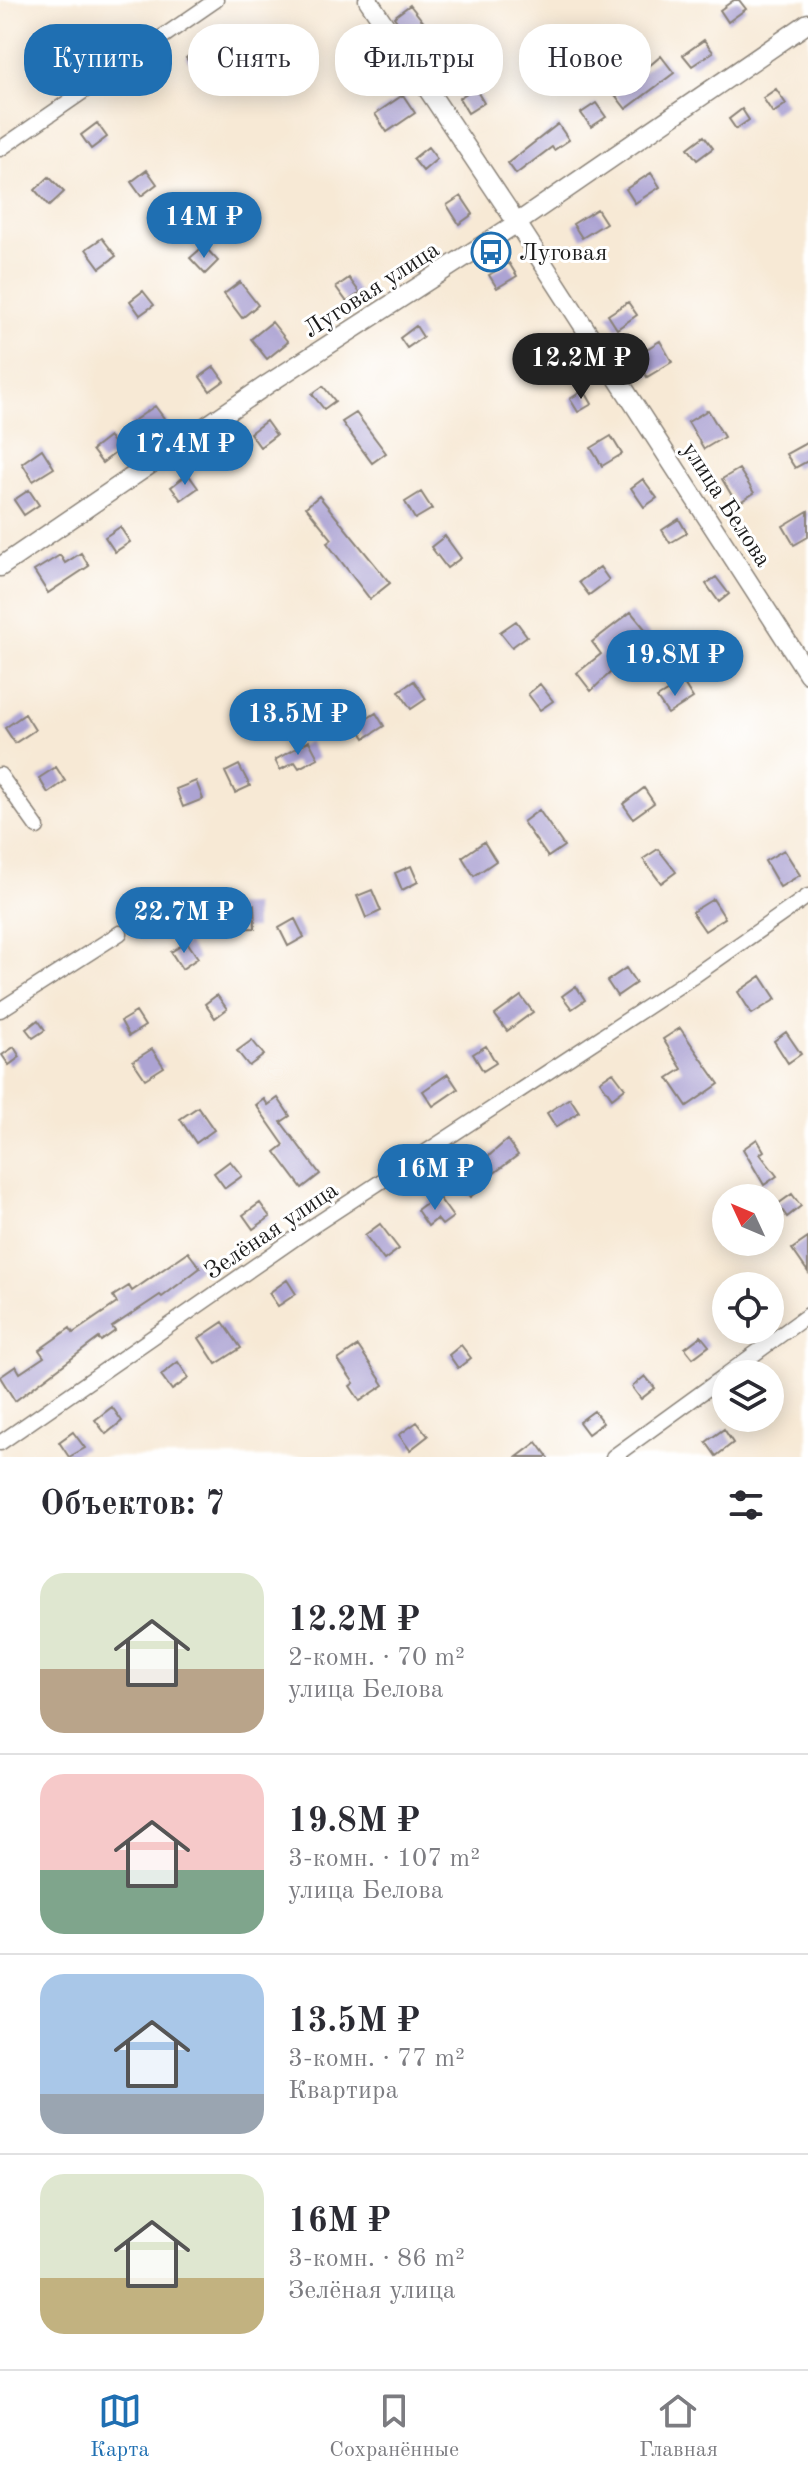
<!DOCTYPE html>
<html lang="ru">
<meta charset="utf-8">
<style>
:root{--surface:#fff;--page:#f2f2f3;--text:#2b2b33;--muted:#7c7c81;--line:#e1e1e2;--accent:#1f6fb2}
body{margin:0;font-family:"Old Standard TT",serif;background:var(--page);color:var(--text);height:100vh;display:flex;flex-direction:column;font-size:30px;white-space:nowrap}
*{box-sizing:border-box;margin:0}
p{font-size:26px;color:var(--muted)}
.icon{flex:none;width:44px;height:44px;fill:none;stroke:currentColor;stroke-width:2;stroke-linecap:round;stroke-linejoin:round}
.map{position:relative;height:1457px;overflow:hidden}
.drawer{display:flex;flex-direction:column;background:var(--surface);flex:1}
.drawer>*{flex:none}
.guide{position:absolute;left:24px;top:24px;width:760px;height:72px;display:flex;gap:16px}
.needle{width:52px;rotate:314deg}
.fabs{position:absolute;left:712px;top:1184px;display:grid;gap:16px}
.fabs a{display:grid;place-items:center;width:72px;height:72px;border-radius:50%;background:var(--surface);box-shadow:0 4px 20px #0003;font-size:40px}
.price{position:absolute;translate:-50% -68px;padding:0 18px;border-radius:28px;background:var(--accent);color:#fff;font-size:26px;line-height:52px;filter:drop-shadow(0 2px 4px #0008)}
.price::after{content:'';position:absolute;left:50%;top:48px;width:24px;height:18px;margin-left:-12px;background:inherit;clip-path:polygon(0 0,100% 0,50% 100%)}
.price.current{background:#222;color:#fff}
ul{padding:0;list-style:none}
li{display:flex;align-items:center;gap:24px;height:200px;padding:0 40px}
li+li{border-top:2px solid var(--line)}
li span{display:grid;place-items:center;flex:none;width:224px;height:160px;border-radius:24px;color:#555}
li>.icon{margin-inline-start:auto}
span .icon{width:96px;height:96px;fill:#fffc;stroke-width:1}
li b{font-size:34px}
h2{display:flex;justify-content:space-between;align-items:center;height:96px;padding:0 40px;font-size:34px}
.pill{padding:0 28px;border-radius:32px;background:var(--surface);box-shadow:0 4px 20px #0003;font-size:28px;line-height:72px}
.pill.current{background:var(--accent);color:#fff}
.tab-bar{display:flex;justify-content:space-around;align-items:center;height:112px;border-top:2px solid var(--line);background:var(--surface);font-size:22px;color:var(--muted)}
.tab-bar a{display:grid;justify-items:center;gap:4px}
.tab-bar .current{color:var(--accent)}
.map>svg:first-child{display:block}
.building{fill:#aca3d3}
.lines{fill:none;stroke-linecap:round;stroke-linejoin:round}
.minor-casing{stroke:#8a8278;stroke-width:17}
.tertiary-casing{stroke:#8a8278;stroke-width:21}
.minor{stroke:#fff;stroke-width:14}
.tertiary{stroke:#fff;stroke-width:18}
.labels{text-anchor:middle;stroke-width:6;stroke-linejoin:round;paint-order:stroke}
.poi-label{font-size:24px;fill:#1c1c1c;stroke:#fff;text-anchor:start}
.street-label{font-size:24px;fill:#1c1c1c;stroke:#fff}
</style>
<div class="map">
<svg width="808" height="1457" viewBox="0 0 808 1457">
<rect width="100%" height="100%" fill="#fff"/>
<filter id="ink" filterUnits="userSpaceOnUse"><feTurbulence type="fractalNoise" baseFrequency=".0125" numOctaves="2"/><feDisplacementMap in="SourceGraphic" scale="16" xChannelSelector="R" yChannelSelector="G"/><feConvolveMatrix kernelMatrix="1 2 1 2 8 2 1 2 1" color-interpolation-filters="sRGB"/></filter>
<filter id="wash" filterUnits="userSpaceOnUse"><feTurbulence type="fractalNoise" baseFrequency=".006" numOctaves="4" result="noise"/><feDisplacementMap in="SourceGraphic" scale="32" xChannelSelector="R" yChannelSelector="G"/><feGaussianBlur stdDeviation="1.8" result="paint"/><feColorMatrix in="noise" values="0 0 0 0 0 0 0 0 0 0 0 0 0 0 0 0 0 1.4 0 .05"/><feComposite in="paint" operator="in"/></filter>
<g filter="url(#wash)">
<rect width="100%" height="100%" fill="#f7e9d5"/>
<g id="blocks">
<!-- building -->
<path class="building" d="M734 0H739L746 9 728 22 720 10Z
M410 5 444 48 429 57 413 32 407 36 394 17Z
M216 34 229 50 198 74 186 58Z
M704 40 713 52 692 66 683 55Z
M363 54 376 72 360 83 348 65Z
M661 56 674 73 626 109 615 95Z
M45 63 58 78 45 89 32 74Z
M475 88 484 103 468 113 459 98Z
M776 89 786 104 773 113 763 98Z
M403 95 415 113 387 132 375 114Z
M596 103 606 117 591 127 581 113Z
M742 109 749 120 736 129 729 119Z
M97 123 107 137 91 149 81 135Z
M558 124 569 140 554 150 552 147 516 174 508 163Z
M704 136 713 148 697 160 688 148Z
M428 147 437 159 423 171 413 159Z
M147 170 157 184 141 196 131 182Z
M651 173 660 187 635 203 626 189Z
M49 177 64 192 49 206 35 190Z
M461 196 473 214 459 224 447 205Z
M597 209 606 223 582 238 573 224Z
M183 214 194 227 178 240 167 227Z
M102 238 116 256 100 268 86 249Z
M204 246 218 261 205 274 190 258Z
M509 263 517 276 497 288 489 275Z
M349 278 360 293 347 302 336 287Z
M240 282 258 305 242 318 224 294Z
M143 291 154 305 140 315 130 301Z
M628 302 637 315 617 329 608 315Z
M272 322 288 342 267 359 251 339Z
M416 326 423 337 407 348 400 338Z
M660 341 672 362 647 377 635 356Z
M555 355 566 372 553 381 542 364Z
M214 367 224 381 210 391 200 377Z
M323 386 335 401 324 409 312 394Z
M584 390 592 404 578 412 570 399Z
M155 406 172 429 146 448 129 424Z
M708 410 724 437 704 449 688 422Z
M356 413 386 453 372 463 342 422Z
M266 421 276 435 260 447 250 433Z
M611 436 622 454 602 466 591 448Z
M109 437 119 450 102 463 92 450Z
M808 442V461L795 468 786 454Z
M42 449 54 468 33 481 22 463Z
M739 469 754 493 737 504 722 479Z
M188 474 198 488 181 500 171 487Z
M643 479 657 498 644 507 631 488Z
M29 490 39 505 24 515 14 500Z
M421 492 432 509 415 519 405 502Z
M319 496 390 583 370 599 327 543 332 539 306 507Z
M808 511V537L794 545 783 526Z
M679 519 687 533 670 543 662 530Z
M120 527 130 542 115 552 105 537Z
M445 536 461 558 447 568 431 547Z
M81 553 89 566 48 593 34 571 60 555 65 563Z
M600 567 609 580 589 595 579 582Z
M716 577 729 594 719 602 706 584Z
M631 612 650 635 591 691 577 673 601 654 592 642Z
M516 621 527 636 512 647 500 632Z
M414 681 426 699 411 709 399 691Z
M683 682 693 698 668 714 657 698Z
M540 684 553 701 540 710 528 694Z
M376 713 384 726 365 738 357 725Z
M25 714 35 730 15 743 5 728Z
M309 741 318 758 299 768 295 762 280 770 275 760Z
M239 765 250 786 235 793 225 772Z
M56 767 65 781 48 793 39 778Z
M196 781 203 799 183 807 176 789Z
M644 788 654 803 633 818 623 804Z
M539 810 564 846 548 857 523 822Z
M484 842 496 861 474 876 462 857Z
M658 849 676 872 661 883 643 859Z
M784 850 800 875 780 887 765 861Z
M411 866 418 882 402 890 395 873Z
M372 890 381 911 366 918 357 896Z
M713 899 725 918 705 931 692 912Z
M254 905 255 928 220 929 219 906Z
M295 919 304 937 288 946 279 928Z
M187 942 198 958 182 969 171 952Z
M626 968 636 983 617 996 607 981Z
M761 976 776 999 752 1014 738 992Z
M576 986 585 1000 572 1009 562 996Z
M217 995 227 1009 215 1018 205 1004Z
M521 996 533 1012 507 1031 495 1015Z
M136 1012 145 1026 129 1036 121 1021Z
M38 1020 45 1030 33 1038 26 1029Z
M680 1028 719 1084 687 1106 668 1078 682 1069 663 1039Z
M786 1032 801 1054 788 1063 774 1041Z
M252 1040 264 1055 249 1066 237 1051Z
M486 1046 496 1063 483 1071 473 1054Z
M14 1047 20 1057 9 1065 2 1055Z
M152 1049 164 1067 145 1079 133 1061Z
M613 1072 625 1088 612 1098 600 1081Z
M448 1074 458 1089 433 1106 423 1091Z
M278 1098 290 1116 281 1122 320 1174 302 1188 275 1152 284 1145 256 1105 264 1099 268 1105Z
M570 1098 579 1112 556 1127 547 1113Z
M198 1107 214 1130 196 1143 180 1119Z
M757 1139 764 1151 760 1154 777 1176 764 1185 743 1149Z
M507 1140 518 1155 481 1183 484 1186 470 1197 459 1182Z
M230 1161 242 1176 225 1188 214 1173Z
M792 1194 801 1206 787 1217 778 1204Z
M437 1195 453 1217 442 1225 437 1219 428 1226 417 1210Z
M260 1203 270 1217 253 1229 243 1215Z
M380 1224 399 1249 384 1260 365 1235Z
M808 1238V1272L792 1249Z
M188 1252 200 1268 162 1297 160 1295 112 1327 115 1331 101 1341 99 1338 15 1401 0 1377 16 1366 20 1373 44 1357 39 1350 70 1328 73 1333 117 1303 113 1296 129 1286 132 1291Z
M287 1280 296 1294 278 1306 269 1293Z
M223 1322 241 1348 216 1364 199 1338Z
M701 1336 709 1346 693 1358 685 1348Z
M461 1345 471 1358 458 1368 449 1355Z
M358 1346 384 1385 360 1401 350 1386 354 1383 338 1360Z
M178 1362 189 1378 172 1390 161 1375Z
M645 1376 655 1388 641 1399 632 1387Z
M112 1407 122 1421 106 1434 95 1420Z
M594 1411 603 1423 588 1434 579 1422Z
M417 1422 428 1436 410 1450 399 1435Z
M724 1429 733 1443 716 1456 706 1442Z
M73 1432 85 1448 69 1457 59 1442Z
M537 1442 548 1457H517Z"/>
</g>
</g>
<g filter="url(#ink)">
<use href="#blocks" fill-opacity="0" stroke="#8a8278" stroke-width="2"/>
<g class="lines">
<!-- minor casing -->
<g class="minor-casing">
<path id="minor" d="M0 149 216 0
M0 775 37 827
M0 1010 120 933
M727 1374 808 1315
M0 1443 307 1230 691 978 808 896
M613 1457 726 1375"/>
</g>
<!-- tertiary casing -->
<g class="tertiary-casing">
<path id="tertiary" d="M368 0 517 223 808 674
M0 567 268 384 517 223 808 23"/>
</g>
<!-- minor -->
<use href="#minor" class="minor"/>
<!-- tertiary -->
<use href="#tertiary" class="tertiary"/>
</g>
</g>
<!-- icons -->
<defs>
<g id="bus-ring" transform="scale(2)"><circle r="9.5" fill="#fff" stroke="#1f6fb2" stroke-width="1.5"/><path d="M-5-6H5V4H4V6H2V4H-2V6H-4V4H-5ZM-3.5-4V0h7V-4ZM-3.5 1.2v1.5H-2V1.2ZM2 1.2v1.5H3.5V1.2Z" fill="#1f6fb2"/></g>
</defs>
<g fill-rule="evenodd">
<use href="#bus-ring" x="491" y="252"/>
</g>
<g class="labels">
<!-- poi labels -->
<g class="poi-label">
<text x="519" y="260">Луговая</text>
</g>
<!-- street labels -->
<g class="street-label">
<text transform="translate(371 289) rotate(-33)" y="8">Луговая улица</text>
<text transform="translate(727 504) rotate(57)" y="8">улица Белова</text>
<text transform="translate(271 1230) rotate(-34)" y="8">Зелёная улица</text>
</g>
</g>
</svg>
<div class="fabs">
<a><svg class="needle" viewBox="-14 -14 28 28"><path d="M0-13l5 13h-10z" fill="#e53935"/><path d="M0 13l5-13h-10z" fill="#7c7c81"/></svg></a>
<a><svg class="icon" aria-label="locate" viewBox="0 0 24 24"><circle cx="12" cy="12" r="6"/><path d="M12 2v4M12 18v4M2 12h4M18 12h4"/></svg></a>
<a><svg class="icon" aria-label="layers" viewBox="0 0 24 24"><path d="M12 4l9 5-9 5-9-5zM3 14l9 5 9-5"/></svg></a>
</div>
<b class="price" style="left:204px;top:260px">14M ₽</b>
<b class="price current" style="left:581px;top:401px">12.2M ₽</b>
<b class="price" style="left:185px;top:487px">17.4M ₽</b>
<b class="price" style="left:675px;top:698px">19.8M ₽</b>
<b class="price" style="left:298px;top:757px">13.5M ₽</b>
<b class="price" style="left:184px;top:955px">22.7M ₽</b>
<b class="price" style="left:435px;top:1212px">16M ₽</b>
<div class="guide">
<a class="pill current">Купить</a>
<a class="pill">Снять</a>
<a class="pill">Фильтры</a>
<a class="pill">Новое</a>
</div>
</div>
<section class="drawer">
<h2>Объектов: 7<svg class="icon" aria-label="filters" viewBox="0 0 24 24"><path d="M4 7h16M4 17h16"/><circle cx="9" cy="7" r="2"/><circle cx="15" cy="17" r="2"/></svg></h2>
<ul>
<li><span style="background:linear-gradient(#dfe7d0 60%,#b9a48a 0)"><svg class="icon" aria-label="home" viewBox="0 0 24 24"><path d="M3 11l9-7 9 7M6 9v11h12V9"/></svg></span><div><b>12.2M ₽</b><p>2-комн. · 70 m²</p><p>улица Белова</p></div></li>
<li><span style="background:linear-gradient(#f6c9c9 60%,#7fa58c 0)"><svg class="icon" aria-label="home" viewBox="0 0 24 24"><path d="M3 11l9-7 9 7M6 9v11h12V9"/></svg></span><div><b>19.8M ₽</b><p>3-комн. · 107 m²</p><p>улица Белова</p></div></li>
<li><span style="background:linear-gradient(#a9c7e8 75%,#9aa5b1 0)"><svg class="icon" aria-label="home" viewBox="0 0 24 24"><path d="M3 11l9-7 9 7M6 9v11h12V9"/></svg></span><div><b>13.5M ₽</b><p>3-комн. · 77 m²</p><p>Квартира</p></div></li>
<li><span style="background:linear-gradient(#dfe7d0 65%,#c2b280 0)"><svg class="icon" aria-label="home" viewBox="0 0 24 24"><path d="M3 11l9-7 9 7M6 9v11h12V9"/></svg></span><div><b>16M ₽</b><p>3-комн. · 86 m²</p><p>Зелёная улица</p></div></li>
</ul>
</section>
<nav class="tab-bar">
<a class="current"><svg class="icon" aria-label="map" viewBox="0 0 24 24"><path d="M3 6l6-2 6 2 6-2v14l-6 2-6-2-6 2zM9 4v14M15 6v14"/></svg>Карта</a>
<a><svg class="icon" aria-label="saved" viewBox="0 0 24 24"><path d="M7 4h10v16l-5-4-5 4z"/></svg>Сохранённые</a>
<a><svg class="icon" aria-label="home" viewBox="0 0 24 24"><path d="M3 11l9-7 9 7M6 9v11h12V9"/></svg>Главная</a>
</nav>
